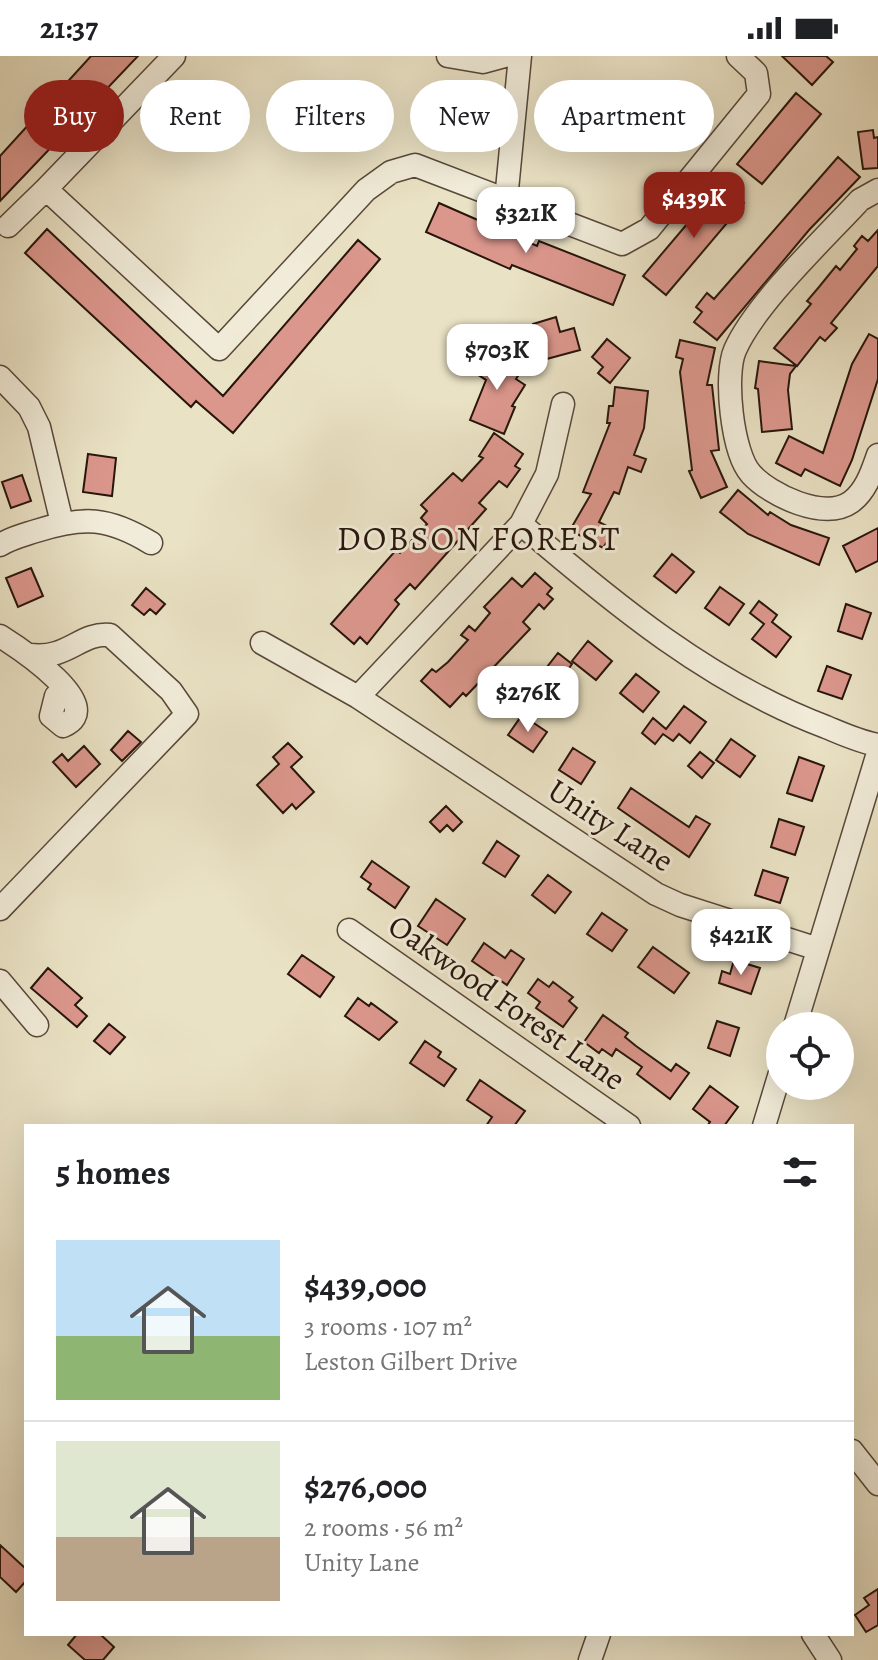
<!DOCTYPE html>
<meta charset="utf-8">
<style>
:root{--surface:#fff;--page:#f6f6f6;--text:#202124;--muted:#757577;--line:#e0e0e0;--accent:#8f2418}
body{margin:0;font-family:Alegreya,serif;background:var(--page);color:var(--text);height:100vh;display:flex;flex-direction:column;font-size:30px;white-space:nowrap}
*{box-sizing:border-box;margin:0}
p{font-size:26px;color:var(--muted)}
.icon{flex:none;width:44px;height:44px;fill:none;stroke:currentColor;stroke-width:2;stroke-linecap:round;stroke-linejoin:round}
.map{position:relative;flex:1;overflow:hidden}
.side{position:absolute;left:24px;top:1068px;width:830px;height:512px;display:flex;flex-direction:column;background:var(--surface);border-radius:0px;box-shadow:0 8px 32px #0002}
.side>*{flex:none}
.banner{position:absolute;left:24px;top:24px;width:830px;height:72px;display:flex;gap:16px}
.controls{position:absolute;left:766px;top:956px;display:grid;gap:16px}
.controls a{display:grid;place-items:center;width:88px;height:88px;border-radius:50%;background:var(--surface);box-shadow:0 8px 32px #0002;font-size:40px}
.price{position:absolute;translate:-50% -68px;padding:0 18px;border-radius:16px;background:#fff;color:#222;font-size:26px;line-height:52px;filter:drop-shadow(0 2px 4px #0008)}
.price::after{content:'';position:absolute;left:50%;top:48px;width:24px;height:18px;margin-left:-12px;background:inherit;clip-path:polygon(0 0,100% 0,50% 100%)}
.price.current{background:var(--accent);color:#fff}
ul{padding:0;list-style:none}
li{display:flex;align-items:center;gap:24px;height:200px;padding:0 32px}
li+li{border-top:2px solid var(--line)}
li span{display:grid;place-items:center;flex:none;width:224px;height:160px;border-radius:0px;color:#555}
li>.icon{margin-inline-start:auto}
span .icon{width:96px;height:96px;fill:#fffc;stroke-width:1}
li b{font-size:34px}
h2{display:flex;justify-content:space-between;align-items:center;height:96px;padding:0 32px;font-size:34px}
.chip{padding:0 28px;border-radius:36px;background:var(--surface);box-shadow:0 8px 32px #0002;font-size:28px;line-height:72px}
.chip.current{background:var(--accent);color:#fff}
.status{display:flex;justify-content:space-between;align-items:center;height:56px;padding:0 40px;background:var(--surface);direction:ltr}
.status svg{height:22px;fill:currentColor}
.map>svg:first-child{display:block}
.building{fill:#dc978d;stroke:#27150b;stroke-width:2}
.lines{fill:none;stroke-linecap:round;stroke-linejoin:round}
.minor-casing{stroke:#58483a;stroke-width:25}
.minor{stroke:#f1ecd9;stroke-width:22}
.labels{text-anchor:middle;stroke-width:6;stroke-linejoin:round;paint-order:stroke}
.street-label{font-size:32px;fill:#27150b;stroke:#f1ecd9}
.neighbourhood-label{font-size:34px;letter-spacing:2px;fill:#27150b;stroke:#f1ecd9}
</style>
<div class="status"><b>21:37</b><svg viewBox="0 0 49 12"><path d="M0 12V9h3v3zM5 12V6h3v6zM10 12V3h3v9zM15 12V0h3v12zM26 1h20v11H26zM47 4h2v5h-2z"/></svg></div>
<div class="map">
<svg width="878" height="1604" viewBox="0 0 878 1604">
<rect width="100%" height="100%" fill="#eae2c5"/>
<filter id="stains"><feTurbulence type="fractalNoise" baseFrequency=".0025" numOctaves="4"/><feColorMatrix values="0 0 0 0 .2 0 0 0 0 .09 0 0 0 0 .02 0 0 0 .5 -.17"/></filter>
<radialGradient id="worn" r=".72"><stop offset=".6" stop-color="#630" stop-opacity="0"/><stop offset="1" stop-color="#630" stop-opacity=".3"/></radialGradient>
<!-- building -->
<path class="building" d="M91 0H138L0 145V100Z
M782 0H826L833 6 812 29Z
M796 37 821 58 762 128 737 108Z
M457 42 501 48 498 77 453 70Z
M873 74 874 82 878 81V112L863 113 858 76Z
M838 101 860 121 809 174 717 284 694 266 702 256 696 251 707 237 714 243Z
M721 128 744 147 666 239 643 220Z
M439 147 537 190 539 185 625 219 613 249 512 209 510 213 426 176Z
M47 173 223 340 358 184 380 203 233 377 196 345 191 351 25 197Z
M878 174V210L831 267 837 272 825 285 820 281 797 310 774 292 811 248 807 245 819 231 836 210 840 214 857 193 854 190 862 180 868 185Z
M556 261 560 276 574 272 580 294 543 304 533 268Z
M869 278 878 283V323L852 404 840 430 805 413 801 420 776 407 789 380 823 397 852 308Z
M607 283 630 302 610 327 598 317 603 311 592 301Z
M680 284 715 292 707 329H712L719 394 711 395 727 431 701 442 689 415 692 414 680 316 683 303 676 301Z
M500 297 523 312 516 323 525 329 512 350 515 351 504 378 470 364 486 324 472 315 486 299 494 304Z
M759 305 796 310 790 318 788 334 792 373 762 376 758 333 755 332Z
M615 331 648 335 644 372 634 399 646 403 641 416 628 411 619 438 614 436 599 466 614 474 603 492 570 474 591 438 583 436 610 367H607L609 350H613Z
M494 377 523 398 515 410 520 413 507 431 499 425 479 447 486 453 415 533 410 528 395 544 399 548 367 588 360 581 354 588 331 568 396 494 400 497 427 468 421 462 427 455 421 449 453 417 462 425 483 402 479 400Z
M88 398 116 402 112 440 83 436Z
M22 419 31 445 11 452 2 426Z
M738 434 768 459 770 456 791 469 829 482 819 509 748 478 720 456Z
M878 472V505L856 516 843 490Z
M672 498 694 516 676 537 654 520Z
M31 512 43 540 18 551 6 522Z
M535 517 552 532 547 538 553 543 544 553 539 548 523 566 530 573 466 640 463 637 450 651 421 625 432 613 436 616 448 606 468 584 461 579 469 570 475 575 490 557 484 551 512 522 522 531Z
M720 531 744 548 729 569 705 552Z
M146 532 165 548 156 558 150 553 144 559 132 549Z
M759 545 777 559 772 566 791 581 776 601 752 583 764 568 750 557Z
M846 548 871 557 862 583 838 575Z
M588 585 612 605 596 624 572 605Z
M558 597 572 608 562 622 547 611Z
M827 610 851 619 842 643 818 635Z
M636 618 659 636 643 656 620 637Z
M684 650 706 666 690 687 679 678 673 685 663 678 655 688 642 677 653 662 666 673Z
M522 659 547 676 533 696 508 679Z
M128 675 141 686 122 705 111 694Z
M731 683 755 700 740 721 716 704Z
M288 687 302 701 291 711 314 736 296 753 292 748 283 757 257 729 279 708 273 701Z
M84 690 100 708 76 731 53 706 62 698 68 705Z
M573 692 595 706 581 728 559 714Z
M700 696 714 707 702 722 688 710Z
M799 701 824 710 812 745 787 737Z
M631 732 689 771 696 760 710 768 689 801 618 752Z
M446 750 462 766 453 775 447 769 440 776 430 766Z
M779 763 804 771 795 799 771 791Z
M497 785 519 800 505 821 483 807Z
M372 805 409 831 395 852 368 833 371 828 361 821Z
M763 814 788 822 780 847 755 839Z
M548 819 571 836 555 857 532 839Z
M436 843 465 863 447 889 418 870Z
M602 857 627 874 612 895 587 878Z
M484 887 505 902 511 894 524 903 507 929 472 905Z
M653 891 689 917 674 937 638 911Z
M302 899 334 921 320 941 288 918Z
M734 904 760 912 751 938 719 927 722 915 730 918Z
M48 912 82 942 75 949 87 960 77 971 31 932Z
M538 923 549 931 553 926 573 941 569 945 577 952 563 971 536 952 540 946 528 937Z
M358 942 369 950 371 947 397 966 379 984 345 960Z
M603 959 628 977 625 981 636 990 671 1015 676 1008 689 1017 670 1043 637 1018 642 1011 616 993 612 1000 602 993 599 997 584 986Z
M717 965 739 972 730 1000 708 992Z
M109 968 125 981 110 998 94 985Z
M425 985 441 996 438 1001 456 1013 444 1030 410 1007Z
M480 1024 525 1055 514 1070H486L492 1061 467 1044Z
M710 1030 738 1051 724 1070H707L710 1066 693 1053Z
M0 1489 26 1513V1525L16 1536 0 1521Z
M878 1533V1569L866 1576 855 1559 869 1549 864 1542Z
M77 1578H100L114 1591 103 1604H85L68 1589Z"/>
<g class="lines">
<!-- minor casing -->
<g class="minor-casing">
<path id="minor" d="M174 0 46 133 219 293 366 134 391 116 415 109 622 188 649 173 759 38 756 17 738 0
M448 0 483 6 505 0
M878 134 860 144C824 183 755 248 735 294 724 319 732 397 751 418 770 439 824 465 851 446 866 435 872 416 878 399
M506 144 520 0
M8 170 46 133
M0 321 29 351 39 371 62 467
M521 468C613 547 711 628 826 671 843 678 860 686 878 689
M0 489C11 482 24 479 36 475 84 460 108 461 151 487
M0 580C19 592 109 651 63 670L51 660 56 640 65 633
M262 587 358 641 656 838 680 849 818 893
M358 641 521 468 547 418 563 348
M0 853 187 658 171 635 110 579C80 576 68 604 30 599
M349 874 629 1070
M0 925 37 969
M795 970 878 697
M764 1070 780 1017
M852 1395 878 1428
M813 1578 830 1604
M590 1604 599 1578"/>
</g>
<!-- minor -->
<use href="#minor" class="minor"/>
</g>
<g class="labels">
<!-- street labels -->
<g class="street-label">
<text transform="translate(611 769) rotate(33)" y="11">Unity Lane</text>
<text transform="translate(507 946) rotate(35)" y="11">Oakwood Forest Lane</text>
</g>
<!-- neighbourhood labels -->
<g class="neighbourhood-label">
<text x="479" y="494">DOBSON FOREST</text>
</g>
</g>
<rect width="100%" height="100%" filter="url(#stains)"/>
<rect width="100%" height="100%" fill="url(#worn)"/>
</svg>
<div class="controls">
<a><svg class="icon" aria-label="locate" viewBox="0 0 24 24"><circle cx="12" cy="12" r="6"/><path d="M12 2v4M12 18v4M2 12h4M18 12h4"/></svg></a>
</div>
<b class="price current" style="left:694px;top:184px">$439K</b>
<b class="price" style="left:526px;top:199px">$321K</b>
<b class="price" style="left:497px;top:336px">$703K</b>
<b class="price" style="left:528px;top:678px">$276K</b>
<b class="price" style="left:741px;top:921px">$421K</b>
<div class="banner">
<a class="chip current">Buy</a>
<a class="chip">Rent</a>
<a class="chip">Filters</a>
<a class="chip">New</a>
<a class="chip">Apartment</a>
</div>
<section class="side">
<h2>5 homes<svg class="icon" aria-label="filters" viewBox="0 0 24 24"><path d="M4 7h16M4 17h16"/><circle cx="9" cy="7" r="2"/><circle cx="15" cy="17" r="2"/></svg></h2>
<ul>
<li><span style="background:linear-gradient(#bfe0f5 60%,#8fb573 0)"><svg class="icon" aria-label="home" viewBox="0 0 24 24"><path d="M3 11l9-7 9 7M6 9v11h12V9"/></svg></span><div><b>$439,000</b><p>3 rooms · 107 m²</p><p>Leston Gilbert Drive</p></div></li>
<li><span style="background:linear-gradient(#dfe7d0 60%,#b9a48a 0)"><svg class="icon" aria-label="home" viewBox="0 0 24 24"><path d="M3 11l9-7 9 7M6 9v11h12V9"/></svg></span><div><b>$276,000</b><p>2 rooms · 56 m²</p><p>Unity Lane</p></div></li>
</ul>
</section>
</div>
